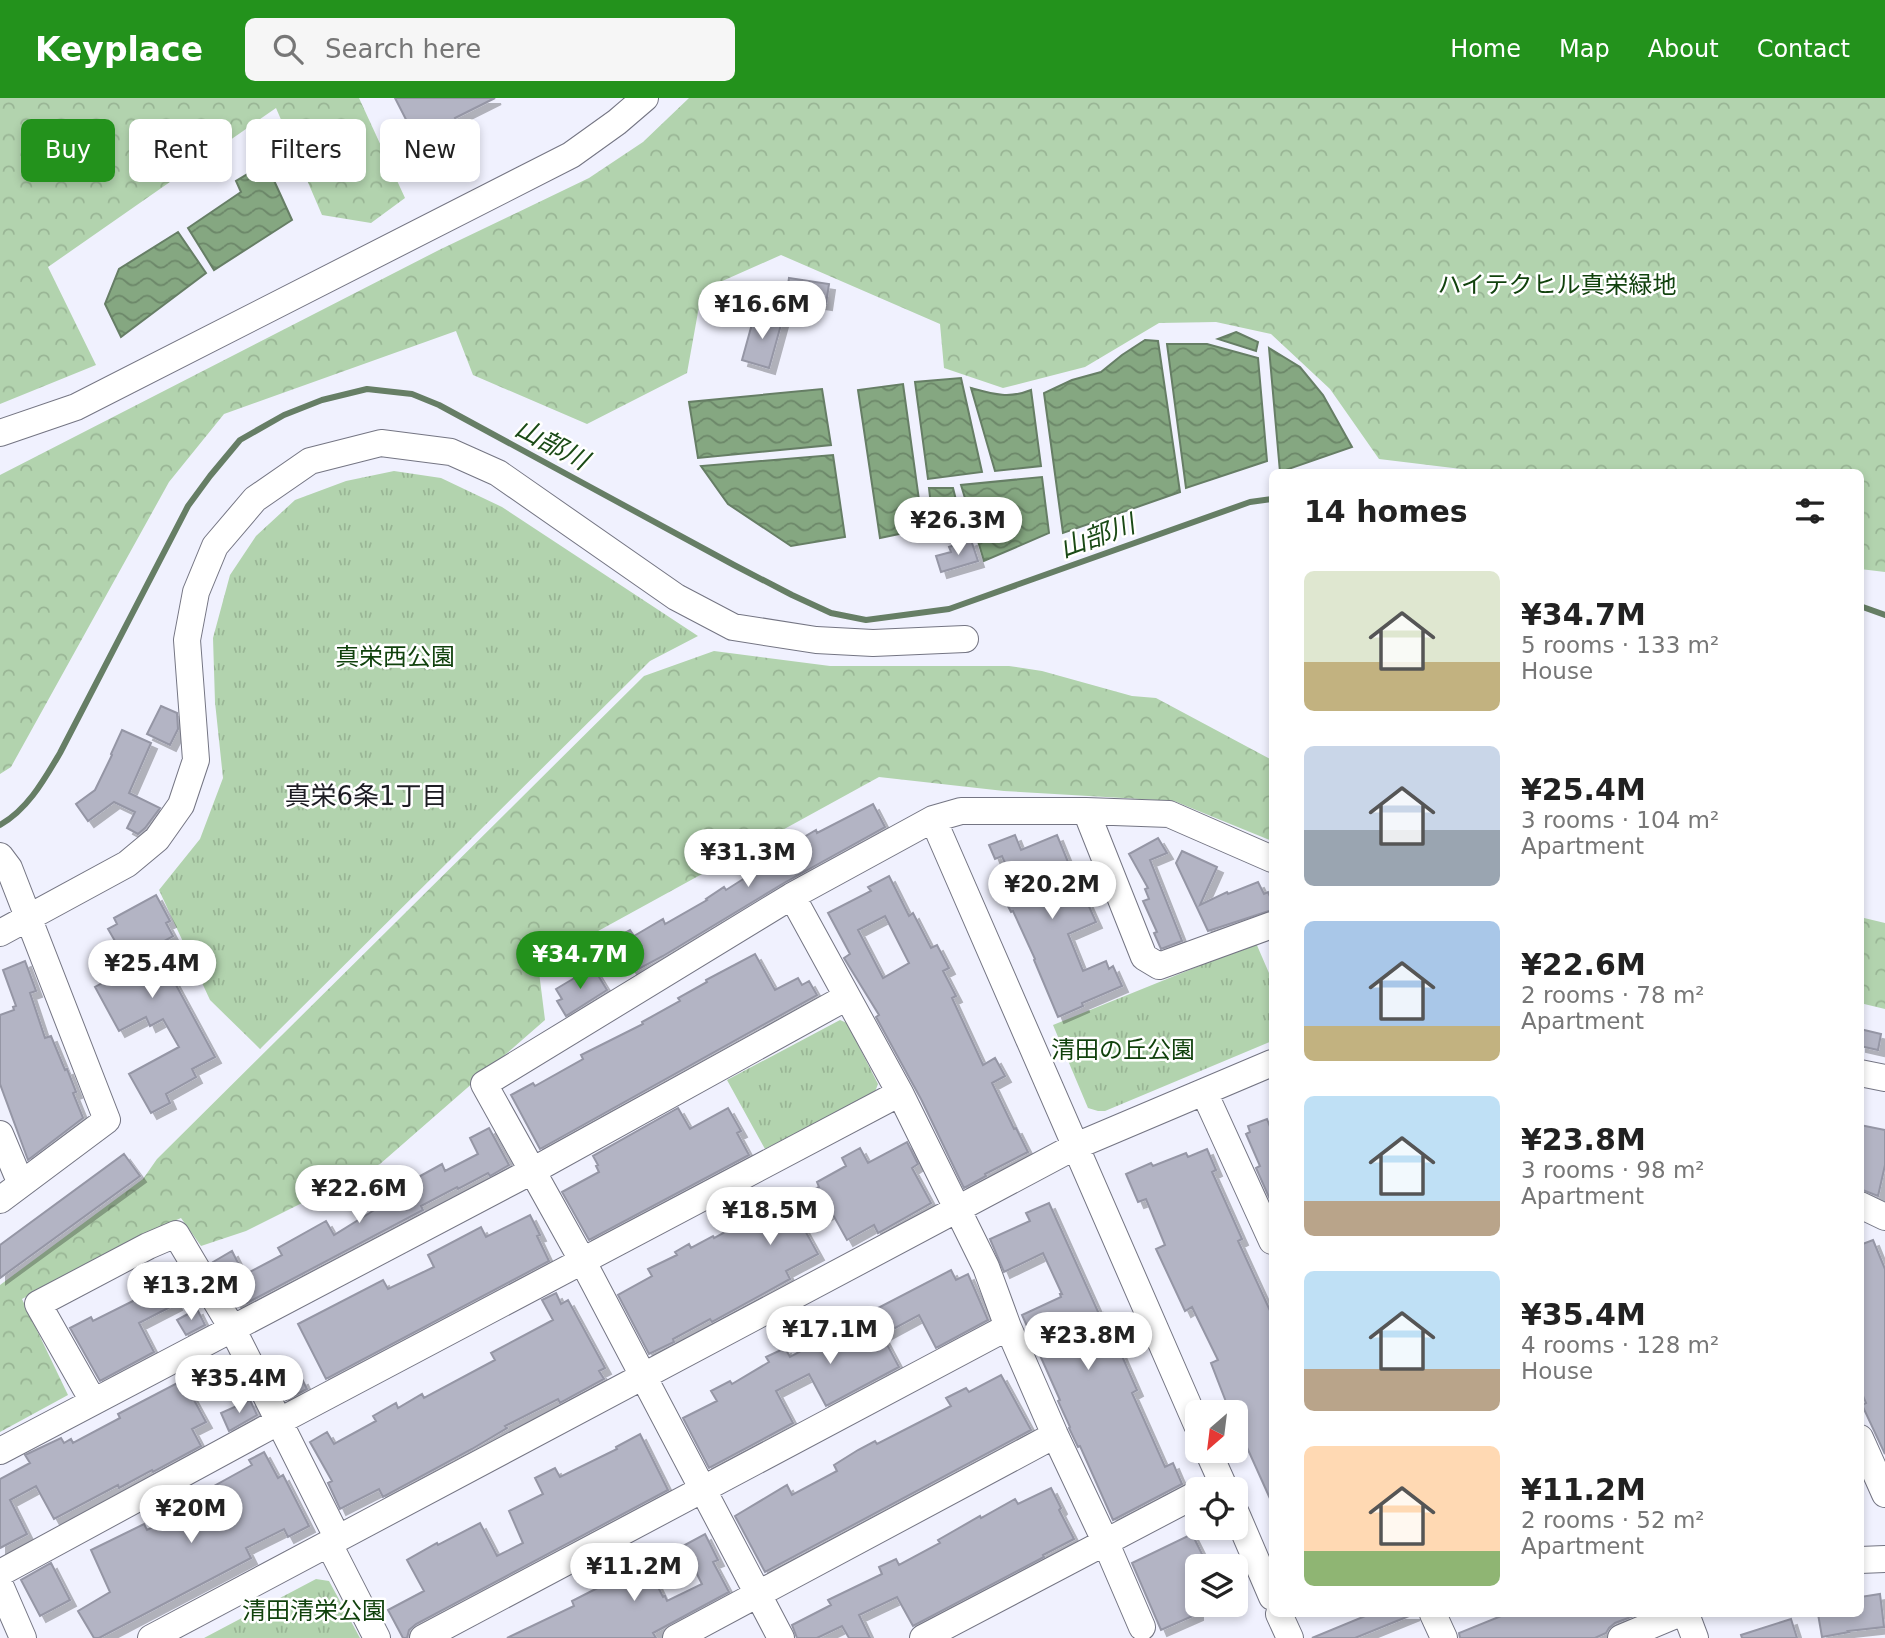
<!DOCTYPE html>
<meta charset="utf-8">
<style>
:root{--surface:#fff;--page:#f6f6f6;--text:#222;--muted:#767676;--accent:#23921c}
body{margin:0;font-family:"DejaVu Sans","Noto Sans JP",sans-serif;background:var(--page);color:var(--text);height:100vh;display:flex;flex-direction:column;font-size:26px;white-space:nowrap}
*{box-sizing:border-box;margin:0}
p{font-size:23px;color:var(--muted)}
.icon{flex:none;width:38px;height:38px;fill:none;stroke:currentColor;stroke-width:2;stroke-linecap:round;stroke-linejoin:round}
.map{position:relative;flex:1;overflow:hidden}
.details{position:absolute;left:1269px;top:371px;width:595px;height:1148px;display:flex;flex-direction:column;background:var(--surface);border-radius:10px;box-shadow:0 4px 10px #0003}
.details>*{flex:none}
.banner{position:absolute;left:21px;top:21px;width:665px;height:63px;display:flex;gap:14px}
.needle{width:46px;rotate:208deg}
.tools{position:absolute;left:1185px;top:1302px;display:grid;gap:14px}
.tools a{display:grid;place-items:center;width:63px;height:63px;border-radius:10px;background:var(--surface);box-shadow:0 4px 10px #0003;font-size:35px}
.price{position:absolute;translate:-50% -60px;padding:0 16px;border-radius:24px;background:#fff;color:#222;font-size:23px;line-height:46px;filter:drop-shadow(0 2px 4px #0008)}
.price::after{content:'';position:absolute;left:50%;top:42px;width:21px;height:16px;margin-left:-10px;background:inherit;clip-path:polygon(0 0,100% 0,50% 100%)}
.price.on{background:var(--accent);color:#fff}
ul{padding:0;list-style:none}
li{display:flex;align-items:center;gap:21px;height:175px;padding:0 35px}
li span{display:grid;place-items:center;flex:none;width:196px;height:140px;border-radius:10px;color:#555}
li>.icon{margin-inline-start:auto}
span .icon{width:84px;height:84px;fill:#fffc;stroke-width:1}
li b{font-size:30px}
h2{display:flex;justify-content:space-between;align-items:center;height:84px;padding:0 35px;font-size:30px}
.tag{padding:0 24px;border-radius:10px;background:var(--surface);box-shadow:0 4px 10px #0003;font-size:24px;line-height:63px}
.tag.on{background:var(--accent);color:#fff}
header{display:flex;align-items:center;gap:42px;box-sizing:border-box;height:98px;padding:0 35px;background:var(--accent);color:#fff}
header strong{font-size:33px}
nav{display:flex;gap:38px;margin-inline-start:auto;font-size:24px}
.search{width:490px;height:63px;background:var(--page);display:flex;align-items:center;gap:18px;box-sizing:border-box;padding:0 24px;border-radius:10px;color:var(--muted);font-size:26px}
.map>svg:first-child{display:block}
.forest{fill:url(#forest-crowns)}
.park{fill:url(#park-tufts)}
.water{fill:url(#water-waves);stroke:#667e65;stroke-width:2}
.lines{fill:none;stroke-linecap:round;stroke-linejoin:round}
.stream{stroke:#667e65;stroke-width:6}
.building{fill:#b3b4c4;stroke:#9596a5;stroke-width:2;fill-rule:evenodd;filter:url(#shadow)}
.minor-casing{stroke:#747583;stroke-width:28}
.minor{stroke:#fff;stroke-width:26}
.labels{text-anchor:middle;stroke-width:5;stroke-linejoin:round;paint-order:stroke}
.park-label{font-size:24px;fill:#11420d;stroke:#fff}
.water-label{font-size:26px;font-style:italic;fill:#1a4a16;stroke:#fff}
.neighbourhood-label{font-size:26px;fill:#1d1d23;stroke:#fff}
</style>
<header>
<strong>Keyplace</strong>
<div class="search"><svg class="icon" aria-label="search" viewBox="0 0 24 24"><circle cx="10" cy="10" r="6"/><path d="M15 15l6 6"/></svg>Search here</div>
<nav><a>Home</a><a>Map</a><a>About</a><a>Contact</a></nav>
</header>
<div class="map">
<svg width="1885" height="1540" viewBox="0 0 1885 1540">
<defs>
<pattern id="forest-crowns" width="20" height="18" patternUnits="userSpaceOnUse" patternTransform="scale(1.75)"><rect width="20" height="18" fill="#b2d3ae"/><path d="M2 6a3 3 0 1 1 6 0M12 15a3 3 0 1 1 6 0" fill="none" stroke="#99b595"/></pattern>
<pattern id="park-tufts" width="24" height="20" patternUnits="userSpaceOnUse" patternTransform="scale(1.75)"><rect width="24" height="20" fill="#b2d3ae"/><path d="M3 7l-1-3M5 7V3M7 7l1-3M15 17l-1-3M17 17v-4M19 17l1-3" fill="none" stroke="#99b595"/></pattern>
<pattern id="water-waves" width="16" height="10" patternUnits="userSpaceOnUse" patternTransform="scale(1.75)"><rect width="16" height="10" fill="#85a781"/><path d="M0 5q4-4 8 0t8 0" fill="none" stroke="#6c8769"/></pattern>
<filter id="shadow"><feDropShadow dx="6" dy="6" stdDeviation="0" flood-color="#0004"/></filter>
</defs>
<rect width="100%" height="100%" fill="#f0f1fe"/>
<!-- forest -->
<path class="forest" d="M0 0H359L405 100 371 125 322 117 276 10 48 169 96 267 0 306Z
M689 0H1885V474L1860 471V374H1486L1379 361 1330 291 1271 236 1216 224 1159 225 1085 269 1003 290 944 270 940 226 781 157 702 192 687 275 587 326 473 277 456 233 224 316 169 384 11 669 0 676V377L439 152 589 80 643 44Z
M714 553 830 568H1009L1042 573 1132 598 1156 600 1272 662V743L1174 703 1004 693 879 679 538 866 545 922 380 1066 246 1133 201 1148 181 1120 144 1136 22 1201 68 1297 0 1334V1187L143 1081 157 1061 644 578Z
M1860 819 1885 825V911L1860 905Z"/>
<!-- park -->
<path class="park" d="M394 373 441 380 502 409 698 538 650 563 260 951 210 902 159 792 200 741 223 680 215 604 213 540 230 477 256 438 295 402 346 383Z
M1256 845 1272 882V943L1105 1013H1098L1088 1010 1053 927Z
M840 922 847 925 878 986 875 994 765 1051 727 982Z
M316 1481 329 1483 360 1540H204Z"/>
<!-- water -->
<path class="water" d="M266 65 292 122 214 172 188 130 241 94 236 83Z
M178 134 206 175 121 239 105 206 119 171Z
M1236 234 1258 244 1256 253 1218 241Z
M1145 242 1158 243 1180 394 1063 435 1044 295 1072 282 1101 274 1122 257Z
M1167 246H1207L1258 260 1267 363 1186 390Z
M1269 250 1300 269 1323 297 1352 349 1280 374Z
M961 280 982 374 928 381 915 284Z
M903 286 923 431 880 440 858 292Z
M971 290C993 296 1009 301 1031 292L1041 368 995 373Z
M822 291 831 347 698 360 689 304Z
M833 357 845 439 791 448 728 406 701 368Z
M1042 379 1049 435 984 463 961 387Z
M929 390H953L960 418 933 425Z"/>
<g class="lines">
<!-- stream -->
<path class="stream" d="M1860 508 1885 517
M0 727C28 711 44 682 60 655L188 408 210 378 240 342 284 317 322 302 367 291 412 296 439 307 734 467 792 497 831 515 866 522 949 511 1250 404 1272 401"/>
</g>
<!-- building -->
<path class="building" d="M395 0H495L455 20 457 24 434 36 432 32 416 41Z
M789 180 829 186 826 206 786 200Z
M755 215 782 223 769 270 742 262Z
M971 442 978 463 941 474 936 458 951 454 949 449Z
M161 608 177 615 178 631 170 647 147 636Z
M122 632 151 645 129 695 160 710 145 730 138 736 127 730 135 714 114 704 88 723 76 706 95 692 112 657 111 656Z
M873 706 885 729 784 785 663 858 633 874 614 841 630 832 634 838 663 821 665 826 707 802 706 801 724 789 726 792 800 745 799 742 816 732 817 735Z
M1015 737 1021 752 1057 737 1068 764 1065 765 1084 805 1087 804 1096 824 1068 836 1083 873 1106 863 1109 871 1113 868 1122 888 1082 905 1083 908 1058 919 1034 862 1035 861 1013 813 1011 814 1000 793 1014 786 1002 758 995 761 989 747Z
M1158 740 1167 755 1150 762 1182 843 1161 851 1154 835 1157 834 1143 803 1149 801 1145 791 1148 790 1129 756Z
M1182 753 1217 769 1200 807 1227 794 1228 796 1258 784 1264 796 1268 794 1272 803V812L1208 833 1176 765Z
M889 778 909 818 913 815 931 850 937 847 949 870 943 873 956 898 952 900 983 967 995 960 1005 978 992 985 1014 1031 1016 1030 1028 1054 985 1076 986 1078 964 1090 921 1001 876 919 879 917 844 860 850 856 828 815 871 793 868 789ZM885 818 909 865 883 880 858 832Z
M156 797 170 823 166 825 173 838 161 845 176 873 170 876 215 959 192 971 196 979 166 996 170 1005 151 1015 129 976 179 949 163 921 150 928 146 919 119 933 95 889 104 884 101 879 121 869 108 846 115 843 108 831 117 826 114 820Z
M755 856 775 892 798 880 802 887 809 883 817 897 540 1051 511 997 533 985 535 988 583 961 581 957 643 926 642 924 680 903 678 900 707 884 706 882Z
M25 863 36 893 30 895 45 940 51 938 65 972 67 971 76 994 73 995 83 1020 28 1062 0 986V917L14 912 13 909 16 908 3 872Z
M593 869 607 892 566 918 557 903 562 901 556 891Z
M1860 931 1881 936 1878 952 1860 948Z
M678 1010 690 1031 728 1010 741 1033 737 1035 749 1057 589 1142 562 1094 599 1074 596 1068 598 1067 593 1058Z
M1267 1021 1272 1034V1106L1256 1070 1260 1068 1246 1036 1250 1034 1248 1028Z
M1860 1027 1885 1032V1067L1878 1098 1860 1091Z
M489 1030 509 1067 490 1078 488 1075 458 1091 457 1089 421 1108 423 1112 247 1205 246 1202 237 1207 213 1164 232 1153 244 1177 282 1157 278 1150 326 1123 334 1137 392 1101 390 1097 414 1084 413 1082 442 1066 445 1073 478 1056 470 1040Z
M907 1044 918 1066 912 1070 931 1105 878 1135 874 1127 847 1142 831 1113 803 1129 818 1156 786 1173 790 1181 712 1224 710 1221 673 1241 674 1244 649 1256 618 1197 652 1178 648 1171 677 1157 675 1154 689 1146 691 1150 713 1138 714 1140 761 1114 760 1112 778 1102 781 1108 819 1089 817 1084 846 1068 842 1060 860 1050 868 1065Z
M1207 1051 1216 1072 1212 1074 1242 1141 1238 1143 1272 1217V1405L1236 1325V1314H1230L1211 1265 1218 1262 1192 1209 1185 1213 1156 1151 1165 1147 1146 1101 1138 1104 1126 1076 1151 1065 1153 1068 1186 1055 1188 1059Z
M124 1056 140 1078 0 1180V1147Z
M1049 1105 1099 1216 1103 1215 1137 1292 1132 1295 1165 1369 1173 1365 1182 1386 1113 1422 1080 1348 1078 1349 1069 1330 1070 1329 1058 1303 1060 1302 1022 1217 1061 1199 1060 1196H1062L1043 1155 1004 1174 990 1141 1030 1123 1026 1115Z
M530 1117 540 1137 537 1138 549 1163 326 1281 298 1226 383 1182 388 1191 434 1169 428 1157 481 1129 486 1139Z
M1873 1142 1885 1171V1356L1862 1307 1866 1305 1860 1291V1147Z
M951 1172 956 1182 968 1176 988 1222 936 1250 919 1217 882 1237 899 1269 826 1308 809 1276 776 1293 793 1325 709 1370 683 1320 717 1303 711 1293 730 1283 732 1286 769 1264 766 1259 785 1250 790 1259 827 1239 826 1237Z
M160 1177 176 1206 139 1225 154 1254 100 1283 70 1230 91 1219 93 1223 147 1196 142 1187Z
M556 1195 561 1206 568 1202 605 1270 599 1273 604 1281 560 1305 558 1301 505 1328 507 1330 472 1351 383 1399 379 1391 340 1411 328 1385 332 1383 310 1344 327 1334 334 1346 376 1323 373 1318 396 1305 398 1310 422 1296 424 1300 495 1262 491 1255 553 1222 542 1202Z
M197 1211 205 1227 186 1237 177 1222Z
M1001 1277 1031 1332 765 1474 735 1418 787 1387 792 1397 837 1373 834 1367 858 1352 875 1343 877 1346 951 1308 946 1300 966 1290 969 1294Z
M302 1281 307 1291 286 1302 281 1293Z
M183 1282 206 1324 192 1331 201 1348 153 1374 152 1372 119 1390 118 1387 54 1421 36 1388 10 1402 27 1436 0 1450V1381L30 1365 25 1357 61 1340 64 1345 71 1341 73 1345 120 1320 118 1316Z
M250 1302 257 1317 229 1333 221 1315Z
M640 1336 668 1392 416 1526 409 1532 407 1540H403L388 1512 424 1493 407 1462 437 1445 438 1447 480 1425 497 1458 523 1445 509 1413 543 1396 535 1380 555 1370 560 1379 617 1351 616 1349Z
M264 1354 278 1380 283 1377 309 1428 288 1439 284 1431 246 1450 251 1460 99 1540H94L78 1513 110 1494 91 1452 144 1426 147 1432 191 1411 187 1403 252 1367 249 1362Z
M1051 1390 1061 1410 1059 1412 1074 1441 1043 1457 1044 1459 913 1528 897 1499 859 1517 870 1540H849L842 1528 817 1540H797L792 1527 831 1507 828 1502 882 1476 879 1469 896 1461 899 1467 940 1445 938 1442 980 1418 981 1420 1015 1401 1018 1406Z
M705 1436 718 1462 713 1464 729 1494 653 1535 656 1540H507L574 1508 572 1503 627 1475 626 1473 645 1463 663 1499 665 1498 667 1503 702 1486 683 1448Z
M1192 1436 1207 1466 1197 1468V1516L1161 1532 1132 1465Z
M51 1465 70 1502 40 1518 21 1482Z
M1880 1496 1884 1529 1848 1533 1849 1534 1822 1539 1818 1516H1860V1499Z
M1370 1516H1414L1355 1540H1312Z
M1506 1516H1639L1615 1525 1609 1530 1606 1535 1595 1540H1460L1459 1535Z
M1791 1521 1797 1540H1742L1741 1537Z"/>
<g class="lines">
<!-- minor casing -->
<g class="minor-casing">
<path id="minor" d="M0 335 76 309 571 57 617 24 645 0
M1086 713 1144 859 1159 868 1272 827
M933 721 1197 1327
M0 758 9 770 107 1022 0 1102
M792 798 900 995 986 1169 1008 1229 1055 1337 1105 1443 1142 1529
M0 835 127 766 157 741 181 707 196 662 187 542 196 494 215 448 255 401 310 363 381 345 451 354 498 375 676 499 733 529 816 542 873 545 965 541
M1860 975 1885 980
M1204 994 1272 1143
M0 1036 21 1086
M1860 1107 1885 1119
M93 1303 38 1206 148 1148 176 1136 232 1230 338 1441
M1860 1340 1885 1396
M0 1353 534 1072 847 899
M1208 1353 1225 1391
M1236 1415 1272 1499
M329 1446 377 1540
M1860 1462 1885 1461
M0 1475 278 1324 900 995
M0 1487 23 1540
M1279 1516 1290 1540
M1433 1516 1444 1540
M1686 1516 1695 1540
M151 1540 1076 1048 1272 965
M423 1540 1008 1229
M676 1540 1055 1337
M781 1540 582 1162 484 986 792 798 933 721 961 713H1086L1169 716 1272 761
M923 1540 1197 1396
M1621 1540 1678 1516"/>
</g>
<!-- minor -->
<use href="#minor" class="minor"/>
</g>
<g class="labels">
<!-- park labels -->
<g class="park-label">
<text x="1557" y="195">ハイテクヒル真栄緑地</text>
<text x="395" y="567">真栄西公園</text>
<text x="1123" y="960">清田の丘公園</text>
<text x="314" y="1521">清田清栄公園</text>
</g>
<!-- water labels -->
<g class="water-label">
<text transform="translate(552 346) rotate(28)" y="9">山部川</text>
<text transform="translate(1097 438) rotate(-20)" y="9">山部川</text>
</g>
<!-- neighbourhood labels -->
<g class="neighbourhood-label">
<text x="366" y="707">真栄6条1丁目</text>
</g>
</g>
</svg>
<div class="tools">
<a><svg class="needle" viewBox="-14 -14 28 28"><path d="M0-13l5 13h-10z" fill="#e53935"/><path d="M0 13l5-13h-10z" fill="#767676"/></svg></a>
<a><svg class="icon" aria-label="locate" viewBox="0 0 24 24"><circle cx="12" cy="12" r="6"/><path d="M12 2v4M12 18v4M2 12h4M18 12h4"/></svg></a>
<a><svg class="icon" aria-label="layers" viewBox="0 0 24 24"><path d="M12 4l9 5-9 5-9-5zM3 14l9 5 9-5"/></svg></a>
</div>
<b class="price" style="left:762px;top:243px">¥16.6M</b>
<b class="price" style="left:958px;top:459px">¥26.3M</b>
<b class="price" style="left:748px;top:791px">¥31.3M</b>
<b class="price" style="left:1052px;top:823px">¥20.2M</b>
<b class="price on" style="left:580px;top:893px">¥34.7M</b>
<b class="price" style="left:152px;top:902px">¥25.4M</b>
<b class="price" style="left:359px;top:1127px">¥22.6M</b>
<b class="price" style="left:770px;top:1149px">¥18.5M</b>
<b class="price" style="left:191px;top:1224px">¥13.2M</b>
<b class="price" style="left:830px;top:1268px">¥17.1M</b>
<b class="price" style="left:1088px;top:1274px">¥23.8M</b>
<b class="price" style="left:239px;top:1317px">¥35.4M</b>
<b class="price" style="left:191px;top:1447px">¥20M</b>
<b class="price" style="left:634px;top:1505px">¥11.2M</b>
<div class="banner">
<a class="tag on">Buy</a>
<a class="tag">Rent</a>
<a class="tag">Filters</a>
<a class="tag">New</a>
</div>
<section class="details">
<h2>14 homes<svg class="icon" aria-label="filters" viewBox="0 0 24 24"><path d="M4 7h16M4 17h16"/><circle cx="9" cy="7" r="2"/><circle cx="15" cy="17" r="2"/></svg></h2>
<ul>
<li><span style="background:linear-gradient(#dfe7d0 65%,#c2b280 0)"><svg class="icon" aria-label="home" viewBox="0 0 24 24"><path d="M3 11l9-7 9 7M6 9v11h12V9"/></svg></span><div><b>¥34.7M</b><p>5 rooms · 133 m²</p><p>House</p></div></li>
<li><span style="background:linear-gradient(#c9d6e8 60%,#9aa5b1 0)"><svg class="icon" aria-label="home" viewBox="0 0 24 24"><path d="M3 11l9-7 9 7M6 9v11h12V9"/></svg></span><div><b>¥25.4M</b><p>3 rooms · 104 m²</p><p>Apartment</p></div></li>
<li><span style="background:linear-gradient(#a9c7e8 75%,#c2b280 0)"><svg class="icon" aria-label="home" viewBox="0 0 24 24"><path d="M3 11l9-7 9 7M6 9v11h12V9"/></svg></span><div><b>¥22.6M</b><p>2 rooms · 78 m²</p><p>Apartment</p></div></li>
<li><span style="background:linear-gradient(#bfe0f5 75%,#b9a48a 0)"><svg class="icon" aria-label="home" viewBox="0 0 24 24"><path d="M3 11l9-7 9 7M6 9v11h12V9"/></svg></span><div><b>¥23.8M</b><p>3 rooms · 98 m²</p><p>Apartment</p></div></li>
<li><span style="background:linear-gradient(#bfe0f5 70%,#b9a48a 0)"><svg class="icon" aria-label="home" viewBox="0 0 24 24"><path d="M3 11l9-7 9 7M6 9v11h12V9"/></svg></span><div><b>¥35.4M</b><p>4 rooms · 128 m²</p><p>House</p></div></li>
<li><span style="background:linear-gradient(#ffd9b3 75%,#8fb573 0)"><svg class="icon" aria-label="home" viewBox="0 0 24 24"><path d="M3 11l9-7 9 7M6 9v11h12V9"/></svg></span><div><b>¥11.2M</b><p>2 rooms · 52 m²</p><p>Apartment</p></div></li>
</ul>
</section>
</div>
